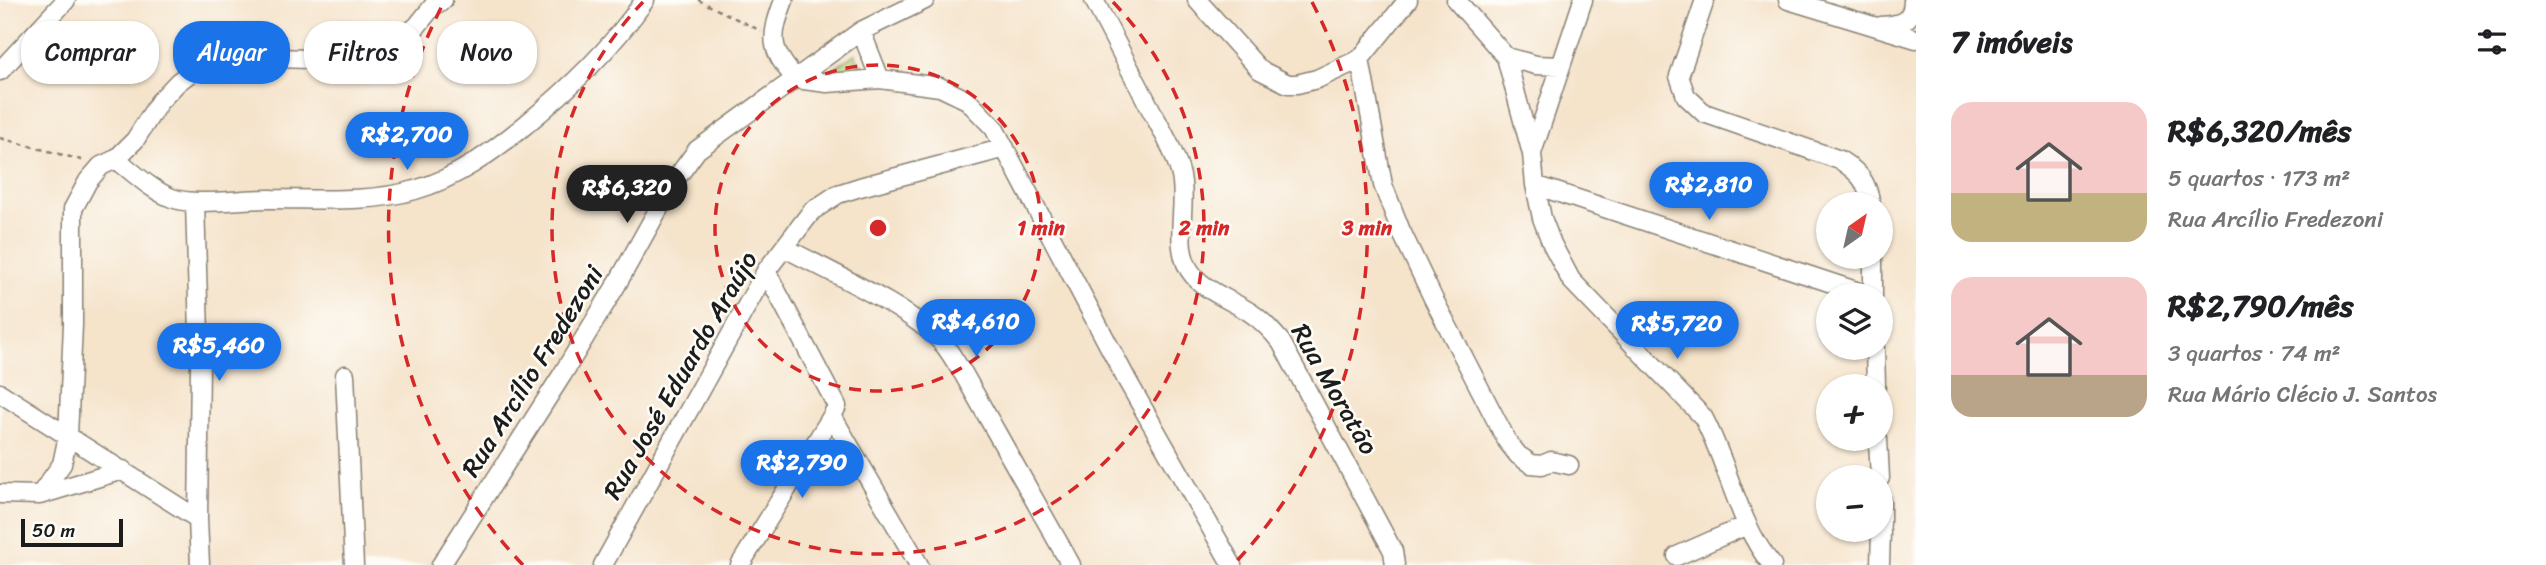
<!DOCTYPE html>
<html lang="pt">
<meta charset="utf-8">
<style>
:root{--surface:#fff;--page:#f6f6f6;--text:#202124;--muted:#757577;--accent:#1a73e8}
body{margin:0;font-family:Sriracha,sans-serif;background:var(--page);color:var(--text);height:100vh;display:flex;flex-direction:column;font-size:26px;white-space:nowrap}
*{box-sizing:border-box;margin:0}
p{font-size:23px;color:var(--muted)}
.icon{flex:none;width:38px;height:38px;fill:none;stroke:currentColor;stroke-width:2;stroke-linecap:round;stroke-linejoin:round}
.map{position:relative;flex:1;overflow:hidden}
.side{display:flex;flex-direction:column;background:var(--surface);width:630px}
.side>*{flex:none}
.hud{position:absolute;left:21px;top:21px;width:665px;height:63px;display:flex;gap:14px}
.needle{width:46px;rotate:34deg}
.fabs{position:absolute;left:1816px;top:192px;display:grid;gap:14px}
.fabs a{display:grid;place-items:center;width:77px;height:77px;border-radius:50%;background:var(--surface);box-shadow:0 2px 5px #0004;font-size:35px}
.scale{position:absolute;left:21px;bottom:18px;width:102px;box-sizing:border-box;padding-left:7px;border:4px solid #1c1c1c;border-top:0;font-size:19px;line-height:24px;white-space:nowrap;color:#1c1c1c;-webkit-text-stroke:5px #fdfcf7;paint-order:stroke}
.price{position:absolute;translate:-50% -60px;padding:0 16px;border-radius:24px;background:var(--accent);color:#fff;font-size:23px;line-height:46px;filter:drop-shadow(0 2px 4px #0008)}
.price::after{content:'';position:absolute;left:50%;top:42px;width:21px;height:16px;margin-left:-10px;background:inherit;clip-path:polygon(0 0,100% 0,50% 100%)}
.price.active{background:#222;color:#fff}
ul{padding:0;list-style:none}
li{display:flex;align-items:center;gap:21px;height:175px;padding:0 35px}
li span{display:grid;place-items:center;flex:none;width:196px;height:140px;border-radius:21px;color:#555}
li>.icon{margin-inline-start:auto}
span .icon{width:84px;height:84px;fill:#fffc;stroke-width:1}
li b{font-size:30px}
h2{display:flex;justify-content:space-between;align-items:center;height:84px;padding:0 35px;font-size:30px}
.tag{padding:0 24px;border-radius:28px;background:var(--surface);box-shadow:0 2px 5px #0004;font-size:24px;line-height:63px}
.tag.active{background:var(--accent);color:#fff}
main{display:flex;flex:1;min-height:0}
.map>svg:first-child{display:block}
.grass{fill:url(#grass-dots);stroke:#6f784a;stroke-width:2}
.lines{fill:none;stroke-linecap:round;stroke-linejoin:round}
.minor-casing{stroke:#888073;stroke-width:21}
.path{stroke:#888073;stroke-width:2.5;stroke-dasharray:5 5;stroke-linecap:butt}
.minor{stroke:#fff;stroke-width:18}
.ring{fill:none;stroke:#d62828;stroke-width:3.5;stroke-dasharray:12 9}
.labels{text-anchor:middle;stroke-width:5;stroke-linejoin:round;paint-order:stroke}
.street-label{font-size:26px;fill:#1c1c1c;stroke:#fdfcf7}
.centre{fill:#d62828;stroke:#fdfcf7;stroke-width:3.5}
.ring-label{font-size:21px;text-anchor:middle;font-weight:bold;fill:#d62828;stroke:#fdfcf7;stroke-width:5;stroke-linejoin:round;paint-order:stroke}
</style>
<main>
<div class="map">
<svg width="1916" height="565" viewBox="0 0 1916 565">
<defs>
<pattern id="grass-dots" width="8" height="8" patternUnits="userSpaceOnUse" patternTransform="scale(1.75)"><rect width="8" height="8" fill="#c2d578"/><path d="M2 2h.1M6 6h.1" fill="none" stroke="#a6b667" stroke-width="1.8" stroke-linecap="round"/></pattern>
</defs>
<rect width="100%" height="100%" fill="#fdfcf7"/>
<filter id="ink" filterUnits="userSpaceOnUse"><feTurbulence type="fractalNoise" baseFrequency=".0143" numOctaves="2"/><feDisplacementMap in="SourceGraphic" scale="14" xChannelSelector="R" yChannelSelector="G"/><feConvolveMatrix kernelMatrix="1 2 1 2 8 2 1 2 1" color-interpolation-filters="sRGB"/></filter>
<filter id="wash" filterUnits="userSpaceOnUse"><feTurbulence type="fractalNoise" baseFrequency=".00686" numOctaves="4" result="noise"/><feDisplacementMap in="SourceGraphic" scale="28" xChannelSelector="R" yChannelSelector="G"/><feGaussianBlur stdDeviation="1.57" result="paint"/><feColorMatrix in="noise" values="0 0 0 0 0 0 0 0 0 0 0 0 0 0 0 0 0 1.4 0 .05"/><feComposite in="paint" operator="in"/></filter>
<g filter="url(#wash)">
<rect width="100%" height="100%" fill="#f5e3ca"/>
<!-- grass -->
<path class="grass" d="M855 54 864 74 821 78Z"/>
</g>
<g filter="url(#ink)">
<g class="lines">
<!-- minor casing -->
<g class="minor-casing">
<path id="minor" d="M784 0C770 38 769 49 796 79L827 83 880 79 940 87 967 100 994 128 1128 382 1232 565
M1094 0C1112 35 1130 69 1148 104 1160 127 1175 151 1181 176 1188 207 1171 249 1193 275 1208 293 1232 300 1251 313 1263 321 1272 331 1281 342L1393 551 1395 565
M1197 0 1260 70 1288 84H1297L1317 79 1360 59 1408 0
M1456 0 1506 57 1532 154 1535 185 1542 218 1552 244 1571 280 1703 417C1729 465 1737 522 1772 565
M1705 0 1679 76 1686 96 1704 113 1840 160C1860 173 1867 181 1871 205
M1788 0 1916 39
M1881 26C1900 25 1913 22 1913 0
M861 31 880 79
M1506 57 1536 65 1560 66
M1360 59 1383 185 1401 231 1433 298 1507 441 1518 455 1531 464 1542 465 1551 461 1569 465
M0 71 66 0
M1532 153 1583 0
M116 159C133 172 151 190 172 198 195 207 245 198 272 199 319 199 370 203 415 190 457 178 491 153 524 126 570 88 611 49 645 0
M1535 185 1871 296
M195 203 200 366 198 519 200 565
M785 248C828 271 915 310 945 346 952 355 957 365 963 373L1071 565
M766 271 837 406 832 416 919 565
M1873 296V257
M1875 348 1876 387
M345 375 354 565
M0 393 198 519
M1878 439 1880 478
M0 494 40 495 123 470
M40 495 62 464 68 436 73 325V209L88 181 101 166 116 159 135 140 159 102 178 82 198 67 244 57 338 60 368 53 397 42 417 26 433 6 443 0
M1881 500V524
M1677 556 1747 525
M441 565 562 375 617 284 673 183 697 150 861 31 925 0
M603 565 766 271 812 211 838 194 860 187 1005 148
M740 565 832 416
M1880 565 1881 530"/>
</g>
<!-- path -->
<path class="path" d="M698 0 761 31
M0 138 85 161"/>
<!-- minor -->
<use href="#minor" class="minor"/>
</g>
</g>
<!-- distance rings -->
<g class="ring">
<circle cx="878" cy="228" r="163"/>
<path d="M1113 2A326 326 0 1 1 643 2"/>
<path d="M523 565A489 489 0 0 1 444 2M1312 2A489 489 0 0 1 1233 565"/>
</g>
<g class="labels">
<!-- street labels -->
<g class="street-label">
<text transform="translate(532 371) rotate(-58)" y="9">Rua Arcílio Fredezoni</text>
<text transform="translate(680 375) rotate(-60)" y="9">Rua José Eduardo Araújo</text>
<text transform="translate(1335 389) rotate(60)" y="9">Rua Moratão</text>
</g>
</g>
<circle cx="878" cy="228" r="10" class="centre"/>
<g class="ring-label">
<text x="1041" y="235">1 min</text>
<text x="1204" y="235">2 min</text>
<text x="1367" y="235">3 min</text>
</g>
</svg>
<div class="fabs">
<a><svg class="needle" viewBox="-14 -14 28 28"><path d="M0-13l5 13h-10z" fill="#e53935"/><path d="M0 13l5-13h-10z" fill="#757577"/></svg></a>
<a><svg class="icon" aria-label="layers" viewBox="0 0 24 24"><path d="M12 4l9 5-9 5-9-5zM3 14l9 5 9-5"/></svg></a>
<a>+</a>
<a>−</a>
</div>
<div class="scale">50 m</div>
<b class="price" style="left:407px;top:172px">R$2,700</b>
<b class="price" style="left:1709px;top:222px">R$2,810</b>
<b class="price active" style="left:627px;top:225px">R$6,320</b>
<b class="price" style="left:976px;top:359px">R$4,610</b>
<b class="price" style="left:1677px;top:361px">R$5,720</b>
<b class="price" style="left:219px;top:383px">R$5,460</b>
<b class="price" style="left:802px;top:500px">R$2,790</b>
<div class="hud">
<a class="tag">Comprar</a>
<a class="tag active">Alugar</a>
<a class="tag">Filtros</a>
<a class="tag">Novo</a>
</div>
</div>
<section class="side">
<h2>7 imóveis<svg class="icon" aria-label="filters" viewBox="0 0 24 24"><path d="M4 7h16M4 17h16"/><circle cx="9" cy="7" r="2"/><circle cx="15" cy="17" r="2"/></svg></h2>
<ul>
<li><span style="background:linear-gradient(#f6c9c9 65%,#c2b280 0)"><svg class="icon" aria-label="home" viewBox="0 0 24 24"><path d="M3 11l9-7 9 7M6 9v11h12V9"/></svg></span><div><b>R$6,320/mês</b><p>5 quartos · 173 m²</p><p>Rua Arcílio Fredezoni</p></div></li>
<li><span style="background:linear-gradient(#f6c9c9 70%,#b9a48a 0)"><svg class="icon" aria-label="home" viewBox="0 0 24 24"><path d="M3 11l9-7 9 7M6 9v11h12V9"/></svg></span><div><b>R$2,790/mês</b><p>3 quartos · 74 m²</p><p>Rua Mário Clécio J. Santos</p></div></li>
</ul>
</section>
</main>
